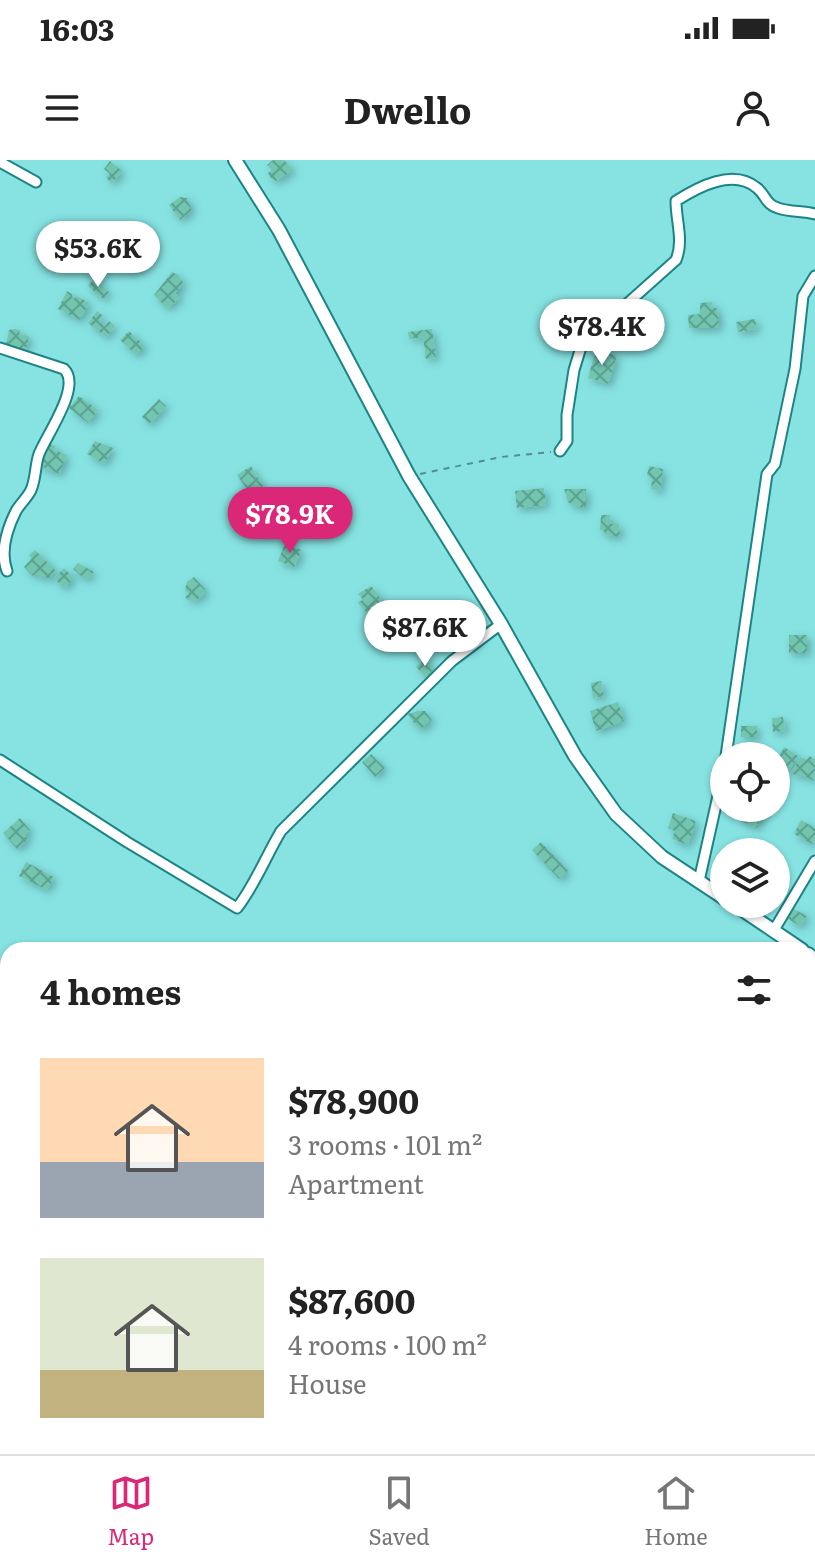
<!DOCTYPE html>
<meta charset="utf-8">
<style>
:root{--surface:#fff;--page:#f6f6f6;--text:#222;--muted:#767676;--line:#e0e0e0;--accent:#db2777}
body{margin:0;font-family:Literata,serif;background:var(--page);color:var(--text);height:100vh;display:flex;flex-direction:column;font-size:30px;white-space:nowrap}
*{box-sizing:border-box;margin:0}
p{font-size:26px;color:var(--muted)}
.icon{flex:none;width:44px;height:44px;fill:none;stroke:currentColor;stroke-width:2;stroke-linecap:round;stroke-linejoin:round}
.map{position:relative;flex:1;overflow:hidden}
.side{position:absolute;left:0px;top:782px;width:816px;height:512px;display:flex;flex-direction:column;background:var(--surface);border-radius:24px 24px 0 0;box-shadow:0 2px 6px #0004}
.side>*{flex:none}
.buttons{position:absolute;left:710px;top:582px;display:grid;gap:16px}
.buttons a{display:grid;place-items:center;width:80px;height:80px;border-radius:50%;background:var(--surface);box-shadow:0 2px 6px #0004;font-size:40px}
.price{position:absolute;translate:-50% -68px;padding:0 18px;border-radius:28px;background:#fff;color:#222;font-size:26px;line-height:52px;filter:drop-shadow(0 2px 4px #0008)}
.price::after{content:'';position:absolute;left:50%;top:48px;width:24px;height:18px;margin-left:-12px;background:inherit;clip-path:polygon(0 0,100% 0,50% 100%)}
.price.on{background:var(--accent);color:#fff}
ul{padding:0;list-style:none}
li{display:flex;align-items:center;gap:24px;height:200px;padding:0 40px}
li span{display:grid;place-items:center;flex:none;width:224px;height:160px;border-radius:0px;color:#555}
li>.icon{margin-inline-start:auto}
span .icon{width:96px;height:96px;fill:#fffc;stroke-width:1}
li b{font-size:34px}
h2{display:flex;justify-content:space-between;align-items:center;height:96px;padding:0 40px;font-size:34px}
.status{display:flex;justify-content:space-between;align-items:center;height:56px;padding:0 40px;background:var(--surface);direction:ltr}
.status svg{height:22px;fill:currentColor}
header{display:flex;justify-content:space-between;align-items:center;height:104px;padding:0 40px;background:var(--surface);font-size:36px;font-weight:700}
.tabs{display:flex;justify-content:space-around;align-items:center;height:112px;border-top:2px solid var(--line);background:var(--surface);font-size:22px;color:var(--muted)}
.tabs a{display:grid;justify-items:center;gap:4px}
.tabs .on{color:var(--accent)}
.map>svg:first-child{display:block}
.grass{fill:url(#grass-dots)}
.building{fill:url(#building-cross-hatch);filter:url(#shadow)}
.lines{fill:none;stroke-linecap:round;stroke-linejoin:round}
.street-casing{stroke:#1c8485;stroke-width:13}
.secondary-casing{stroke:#1c8485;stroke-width:16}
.path{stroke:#4f908f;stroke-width:2;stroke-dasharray:6 6;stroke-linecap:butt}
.street{stroke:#fff;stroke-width:9}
.secondary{stroke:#fff;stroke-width:12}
</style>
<div class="status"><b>16:03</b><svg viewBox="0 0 49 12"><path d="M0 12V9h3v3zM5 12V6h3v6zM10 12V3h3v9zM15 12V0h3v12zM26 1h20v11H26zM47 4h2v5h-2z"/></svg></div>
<header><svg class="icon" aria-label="menu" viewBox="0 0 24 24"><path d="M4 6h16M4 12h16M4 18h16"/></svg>Dwello<svg class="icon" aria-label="person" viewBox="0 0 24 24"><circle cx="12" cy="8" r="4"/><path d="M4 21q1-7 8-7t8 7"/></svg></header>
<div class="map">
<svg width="815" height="1294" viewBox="0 0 815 1294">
<defs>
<pattern id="grass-dots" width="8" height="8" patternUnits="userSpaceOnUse" patternTransform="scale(2)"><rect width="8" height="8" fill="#c188da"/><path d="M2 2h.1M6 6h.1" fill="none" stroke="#9c71b2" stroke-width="1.8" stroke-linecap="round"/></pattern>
<pattern id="building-cross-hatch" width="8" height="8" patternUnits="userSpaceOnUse" patternTransform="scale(2)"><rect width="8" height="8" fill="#72c6b0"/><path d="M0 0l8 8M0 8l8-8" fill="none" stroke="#5da291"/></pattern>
<filter id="shadow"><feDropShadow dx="3.5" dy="3.5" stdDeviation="4" flood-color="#0004"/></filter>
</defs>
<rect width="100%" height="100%" fill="#86e3e2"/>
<!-- grass -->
<path class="grass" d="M0 1271 8 1273V1286H90L136 1294H0Z"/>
<!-- building -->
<path class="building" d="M273 0H284L293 10 276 21 271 18 268 13 272 10 267 5Z
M110 1 122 11 112 23 106 18 110 14 104 9Z
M180 37 187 38 192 50 180 60 169 45Z
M133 89 143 99 133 110 123 100Z
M172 112 178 115 184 124 175 133 180 138 167 148 154 135Z
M94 119 109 132 103 139 88 126Z
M67 131 72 134 73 139 77 136 89 143 80 160 58 149Z
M713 142 711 146 718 149 719 168H689L688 155 700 154V143Z
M97 151 102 155 99 162 105 166 109 161 115 166 106 177 88 163Z
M634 151 647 160 632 182 618 172 624 165 620 162Z
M755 159 757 169 738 172 736 162Z
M14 169 20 170 19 174 29 176 26 190 6 185 9 170Z
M432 169 436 198 426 199 423 177 409 179 408 172Z
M129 171 145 186 136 195 120 180Z
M596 190 617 196 608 224 588 218Z
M79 236 98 250 88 263 69 248Z
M159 239 166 246 149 264 142 257Z
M95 281 113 288 104 304 87 294Z
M49 284 56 286 54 290 67 295 59 314 38 305Z
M251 306 263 326 250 334 237 315Z
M649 306 663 309 660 331 651 329 652 319 647 315Z
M544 328 546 345 517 348 515 331Z
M564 329H586V347H577L568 342Z
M266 355 276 366 266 374 257 364Z
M601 355H610L611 364H619L620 377 605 375 604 371 600 370Z
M285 384 302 390 294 407 278 401Z
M35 390 56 411 48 419 43 415 41 418 36 413 33 416 24 407 32 398 29 395Z
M78 403 94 412 86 420 73 409Z
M64 408 74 418 64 428 54 418Z
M194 417 205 429V433L196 441 192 438 189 441 185 437 189 434 185 430 187 422Z
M371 426 379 435 380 450 369 455 358 443 363 439 358 434Z
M389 447 402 460 388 472 382 467 392 458 385 451Z
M459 452 475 469 462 482 454 473 461 466 453 458Z
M789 475H807V493H789Z
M425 499 434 509 426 517 416 507Z
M601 521 604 536 593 538 591 523Z
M618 542 624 561 596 571 590 551Z
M418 551H425L432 560 420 570 407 554Z
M783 557 785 571 773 572 772 558Z
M741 566H757V577H741Z
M784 587 798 596 789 611 776 603Z
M371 594 385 608 375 617 362 602Z
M809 596 815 599 814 621 801 614 800 617 791 613 800 597 807 600Z
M746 648H765L757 668 740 661Z
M673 653 696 661 688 685 672 679 675 671 668 668Z
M20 658 30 670 25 675 28 679 17 689 3 673Z
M801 660 815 668V678L812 684 794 674Z
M541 682 568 711 559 719 532 690Z
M26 702 54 717 47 730 19 716Z
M794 749 807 756 800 766 788 759Z"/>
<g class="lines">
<!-- street casing -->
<g class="street-casing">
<path id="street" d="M0 2 36 22
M0 188 64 209C82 226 47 274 39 294 35 305 36 319 31 330 27 338 20 344 16 351 7 369 0 392 7 411
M560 291 567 281V255L574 210 582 184 676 100C684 80 676 62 676 41 698 27 733 8 757 28 766 35 765 44 778 48 789 52 803 51 815 54
M726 596 767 314 775 304 795 209 803 136 815 116
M0 600 127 682 237 748C255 725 266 696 281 671L452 501 501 464
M699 721 724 609
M774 770 815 701
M808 1098 815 1100
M198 1286 275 1294
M413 1294 416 1286
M606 1294V1286"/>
</g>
<!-- secondary casing -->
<g class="secondary-casing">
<path id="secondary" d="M235 0 279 70 409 316 501 464 575 596 616 654 662 697 724 738
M734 744 802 790
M808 794 815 799"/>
</g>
<!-- path -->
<path class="path" d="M420 314 501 297 551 292"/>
<!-- street -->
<use href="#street" class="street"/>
<!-- secondary -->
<use href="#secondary" class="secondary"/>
</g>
</svg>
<div class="buttons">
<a><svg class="icon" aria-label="locate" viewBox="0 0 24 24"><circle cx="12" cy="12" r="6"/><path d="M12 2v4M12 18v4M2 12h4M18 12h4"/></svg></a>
<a><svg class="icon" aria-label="layers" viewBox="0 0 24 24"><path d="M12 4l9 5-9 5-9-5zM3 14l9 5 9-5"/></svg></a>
</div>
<b class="price" style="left:98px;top:129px">$53.6K</b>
<b class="price" style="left:602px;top:207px">$78.4K</b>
<b class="price on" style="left:290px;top:395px">$78.9K</b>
<b class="price" style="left:425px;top:508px">$87.6K</b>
<section class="side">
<h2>4 homes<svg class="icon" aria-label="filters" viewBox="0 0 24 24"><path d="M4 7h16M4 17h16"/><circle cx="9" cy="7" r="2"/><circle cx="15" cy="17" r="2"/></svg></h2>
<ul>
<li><span style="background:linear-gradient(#ffd9b3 65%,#9aa5b1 0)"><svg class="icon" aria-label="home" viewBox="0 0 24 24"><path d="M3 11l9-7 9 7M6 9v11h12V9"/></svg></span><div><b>$78,900</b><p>3 rooms · 101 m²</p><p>Apartment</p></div></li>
<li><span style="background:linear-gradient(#dfe7d0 70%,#c2b280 0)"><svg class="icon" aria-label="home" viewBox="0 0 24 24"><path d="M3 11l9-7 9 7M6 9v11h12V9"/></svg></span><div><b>$87,600</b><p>4 rooms · 100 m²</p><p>House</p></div></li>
</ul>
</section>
</div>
<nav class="tabs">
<a class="on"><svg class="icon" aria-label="map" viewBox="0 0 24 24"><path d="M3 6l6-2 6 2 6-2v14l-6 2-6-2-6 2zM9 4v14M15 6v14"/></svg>Map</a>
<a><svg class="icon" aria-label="saved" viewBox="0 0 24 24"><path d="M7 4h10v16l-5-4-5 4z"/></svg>Saved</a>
<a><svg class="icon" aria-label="home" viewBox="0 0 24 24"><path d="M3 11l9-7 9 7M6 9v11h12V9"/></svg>Home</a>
</nav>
